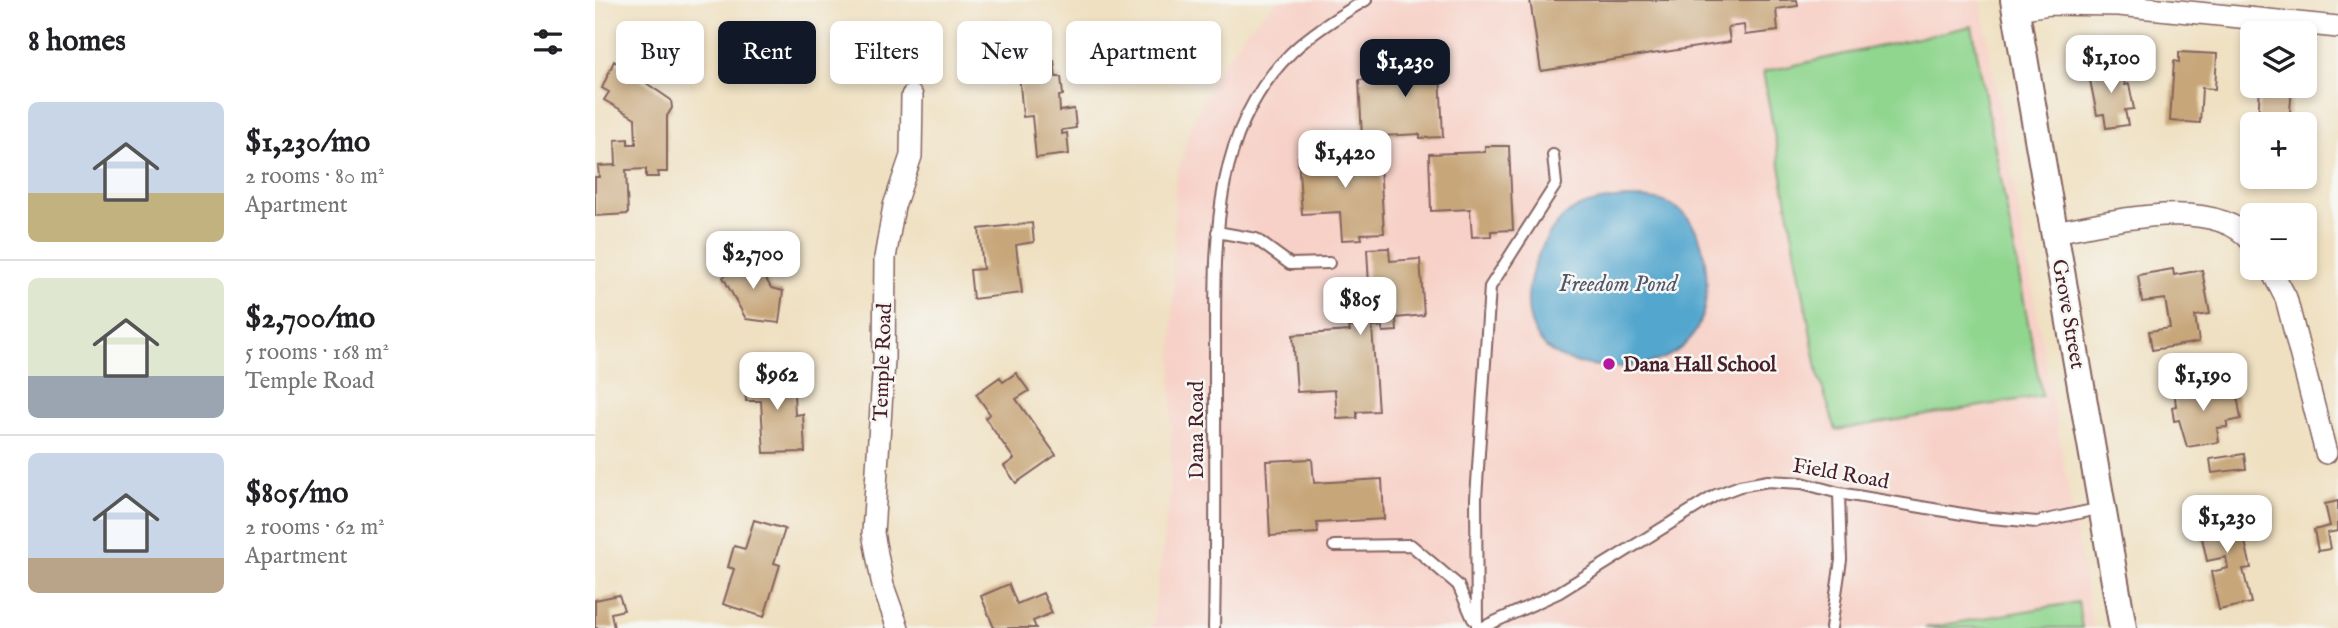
<!DOCTYPE html>
<meta charset="utf-8">
<style>
:root{--surface:#fff;--page:#f2f2f2;--text:#202124;--muted:#757577;--line:#e0e0e0;--accent:#111827}
body{margin:0;font-family:"IM FELL English",serif;background:var(--page);color:var(--text);height:100vh;display:flex;flex-direction:column;font-size:26px;white-space:nowrap}
*{box-sizing:border-box;margin:0}
p{font-size:23px;color:var(--muted)}
.icon{flex:none;width:38px;height:38px;fill:none;stroke:currentColor;stroke-width:2;stroke-linecap:round;stroke-linejoin:round}
.map{position:relative;flex:1;overflow:hidden}
.sheet{display:flex;flex-direction:column;background:var(--surface);width:595px}
.sheet>*{flex:none}
.banner{position:absolute;left:21px;top:21px;width:665px;height:63px;display:flex;gap:14px}
.tools{position:absolute;left:1645px;top:21px;display:grid;gap:14px}
.tools a{display:grid;place-items:center;width:77px;height:77px;border-radius:10px;background:var(--surface);box-shadow:0 4px 10px #0003;font-size:35px}
.price{position:absolute;translate:-50% -60px;padding:0 16px;border-radius:14px;background:#fff;color:#222;font-size:23px;line-height:46px;filter:drop-shadow(0 2px 4px #0008)}
.price::after{content:'';position:absolute;left:50%;top:42px;width:21px;height:16px;margin-left:-10px;background:inherit;clip-path:polygon(0 0,100% 0,50% 100%)}
.price.on{background:var(--accent);color:#fff}
ul{padding:0;list-style:none}
li{display:flex;align-items:center;gap:21px;height:175px;padding:0 28px}
li+li{border-top:2px solid var(--line)}
li span{display:grid;place-items:center;flex:none;width:196px;height:140px;border-radius:10px;color:#555}
li>.icon{margin-inline-start:auto}
span .icon{width:84px;height:84px;fill:#fffc;stroke-width:1}
li b{font-size:30px}
h2{display:flex;justify-content:space-between;align-items:center;height:84px;padding:0 28px;font-size:30px}
.tag{padding:0 24px;border-radius:10px;background:var(--surface);box-shadow:0 4px 10px #0003;font-size:24px;line-height:63px}
.tag.on{background:var(--accent);color:#fff}
main{display:flex;flex:1;min-height:0}
.map>svg:first-child{display:block}
.built{fill:#f7d1c7}
.green{fill:#90d68f;stroke:#6d7a5d;stroke-width:2}
.water{fill:#53a6ce;stroke:#4e627c;stroke-width:2}
.building{fill:#c7a679}
.lines{fill:none;stroke-linecap:round;stroke-linejoin:round}
.service-casing{stroke:#846360;stroke-width:14}
.minor-casing{stroke:#846360;stroke-width:24}
.tertiary-casing{stroke:#846360;stroke-width:30}
.service{stroke:#fff;stroke-width:10}
.minor{stroke:#fff;stroke-width:21}
.tertiary{stroke:#fff;stroke-width:26}
.poi-dot{fill:#b5179e;stroke:#f6f6f2;stroke-width:2.5}
.labels{text-anchor:middle;stroke-width:5;stroke-linejoin:round;paint-order:stroke}
.street-label{font-size:21px;fill:#4a1f2b;stroke:#f6f6f2}
.poi-label{font-size:21px;font-weight:bold;fill:#4a1f2b;stroke:#f6f6f2;text-anchor:start}
.water-label{font-size:23px;font-style:italic;fill:#4e556c;stroke:#f6f6f2}
</style>
<main>
<section class="sheet">
<h2>8 homes<svg class="icon" aria-label="filters" viewBox="0 0 24 24"><path d="M4 7h16M4 17h16"/><circle cx="9" cy="7" r="2"/><circle cx="15" cy="17" r="2"/></svg></h2>
<ul>
<li><span style="background:linear-gradient(#c9d6e8 65%,#c2b280 0)"><svg class="icon" aria-label="home" viewBox="0 0 24 24"><path d="M3 11l9-7 9 7M6 9v11h12V9"/></svg></span><div><b>$1,230/mo</b><p>2 rooms · 80 m²</p><p>Apartment</p></div></li>
<li><span style="background:linear-gradient(#dfe7d0 70%,#9aa5b1 0)"><svg class="icon" aria-label="home" viewBox="0 0 24 24"><path d="M3 11l9-7 9 7M6 9v11h12V9"/></svg></span><div><b>$2,700/mo</b><p>5 rooms · 168 m²</p><p>Temple Road</p></div></li>
<li><span style="background:linear-gradient(#c9d6e8 75%,#b9a48a 0)"><svg class="icon" aria-label="home" viewBox="0 0 24 24"><path d="M3 11l9-7 9 7M6 9v11h12V9"/></svg></span><div><b>$805/mo</b><p>2 rooms · 62 m²</p><p>Apartment</p></div></li>
</ul>
</section>
<div class="map">
<svg width="1743" height="628" viewBox="0 0 1743 628">
<rect width="100%" height="100%" fill="#f6f6f2"/>
<filter id="ink" filterUnits="userSpaceOnUse"><feTurbulence type="fractalNoise" baseFrequency=".0143" numOctaves="2"/><feDisplacementMap in="SourceGraphic" scale="14" xChannelSelector="R" yChannelSelector="G"/><feConvolveMatrix kernelMatrix="1 2 1 2 8 2 1 2 1" color-interpolation-filters="sRGB"/></filter>
<filter id="wash" filterUnits="userSpaceOnUse"><feTurbulence type="fractalNoise" baseFrequency=".00686" numOctaves="4" result="noise"/><feDisplacementMap in="SourceGraphic" scale="28" xChannelSelector="R" yChannelSelector="G"/><feGaussianBlur stdDeviation="1.57" result="paint"/><feColorMatrix in="noise" values="0 0 0 0 0 0 0 0 0 0 0 0 0 0 0 0 0 1.4 0 .05"/><feComposite in="paint" operator="in"/></filter>
<g filter="url(#wash)">
<rect width="100%" height="100%" fill="#efe0c1"/>
<!-- built -->
<path class="built" d="M683 0H1386L1498 628H557L575 494 580 182 595 129 618 77 652 30Z"/>
<!-- green -->
<path class="green" d="M1377 26 1447 396 1241 430 1223 374 1168 72Z
M1483 602 1487 628H1330Z"/>
<!-- water -->
<path class="water" d="M1032 198C1049 198 1069 198 1083 209 1103 224 1109 247 1111 270 1118 349 1067 374 995 365 929 357 921 302 946 249 954 233 964 217 980 209 996 201 1015 199 1032 198Z"/>
<g id="blocks">
<!-- building -->
<path class="building" d="M935 0H1202L1203 6 1181 9 1183 31 1150 35 1149 25 1133 27 1135 42 946 71Z
M821 48V53L844 52 848 137 825 138V134L767 137 764 80 803 78 802 50Z
M1584 52 1622 54 1620 89 1607 88 1605 123 1575 121 1579 61 1584 62Z
M459 60 461 77H466L468 95 464 96 465 111 479 109 481 128 467 130V134L472 133 474 154 441 158 437 116 428 117 423 63Z
M19 61 76 100 77 108 72 116V172H63L64 177H51V169L31 170 33 214 0 216V177H4L3 166 21 165 20 140 33 139V144H41L40 118 9 100 14 92 7 88Z
M1521 61 1524 76 1528 75 1530 85 1534 84 1539 109 1530 110 1533 125 1511 128 1509 114 1502 115 1495 80 1501 79 1498 65Z
M1665 86H1697L1694 124H1657V147H1651L1653 121 1663 122Z
M890 146H914L918 230 896 231V236L877 237 875 209 836 211 834 154 890 152Z
M784 147 789 233 766 234 767 239 747 240 745 212 707 214 703 157 761 154V149Z
M437 223 439 242 421 245 427 293 378 299 375 270 388 269 384 229Z
M794 248 795 261 825 259 829 315 801 318 802 331 788 332 787 327H777L783 411 762 412V418L742 419 740 390 702 392 698 335 755 331 754 327H761L759 304 775 303 772 249Z
M147 255 152 265 161 260 176 288 188 291 184 323 151 319 128 277 133 274 128 265Z
M1578 269 1579 275 1607 270 1615 314 1600 316 1604 342 1557 350 1554 331 1575 328 1570 299 1547 302 1543 275Z
M198 373 200 415 208 414 210 452 169 453 166 401H151L149 376Z
M421 373 434 391 421 399 461 455 421 483 409 466 419 459 390 418 395 414 381 394 405 377 408 382Z
M1617 383 1620 398 1642 395 1646 419 1632 422V427L1622 428 1624 442 1592 447 1584 420 1579 421 1577 407 1581 406 1579 388Z
M1649 454 1651 469 1617 473 1615 459Z
M717 459 719 483 787 479 789 519 722 523 723 533 675 536 671 461Z
M1743 501V531L1732 533 1735 549 1723 551 1719 530 1735 526 1730 504Z
M1642 506 1656 568 1648 569 1656 603 1624 610 1616 572 1633 568 1631 557 1612 561 1602 514Z
M159 520 190 529 179 563 185 565 169 617 128 604 139 569 133 567 139 546 150 549Z
M414 584 422 604 448 593 457 613 438 621 441 628H399L386 596Z
M24 595 29 610 16 613 19 628H0V600Z"/>
</g>
</g>
<g filter="url(#ink)">
<use href="#blocks" fill-opacity="0" stroke="#846360" stroke-width="2"/>
<g class="lines">
<!-- service casing -->
<g class="service-casing">
<path id="service" d="M622 232 661 239 695 264 734 263
M739 546 816 545 863 585 878 619
M619 628C621 541 620 454 620 368 621 258 611 135 697 52 719 31 745 15 771 0
M882 628 881 498 895 287 961 184 958 155
M886 628 963 593 1121 495 1145 486 1173 481 1207 483 1244 493 1385 517 1442 522 1507 508
M1236 628 1246 560 1244 493"/>
</g>
<!-- minor casing -->
<g class="minor-casing">
<path id="minor" d="M1422 9 1455 4 1524 5 1743 27
M1460 232C1513 223 1619 193 1657 242
M1675 268 1691 298 1731 453
M303 628 288 586 278 533 289 360 290 258 299 206 316 156 317 96"/>
</g>
<!-- tertiary casing -->
<g class="tertiary-casing">
<path id="tertiary" d="M1419 0 1528 628"/>
</g>
<!-- service -->
<use href="#service" class="service"/>
<!-- minor -->
<use href="#minor" class="minor"/>
<!-- tertiary -->
<use href="#tertiary" class="tertiary"/>
</g>
</g>
<!-- markers -->
<circle class="poi-dot" cx="1014" cy="364" r="7"/>
<g class="labels">
<!-- street labels -->
<g class="street-label">
<text transform="translate(1474 314) rotate(80)" y="7">Grove Street</text>
<text transform="translate(287 362) rotate(-88)" y="7">Temple Road</text>
<text transform="translate(601 430) rotate(-90)" y="7">Dana Road</text>
<text transform="translate(1246 473) rotate(10)" y="7">Field Road</text>
</g>
<!-- poi labels -->
<g class="poi-label">
<text x="1028" y="371">Dana Hall School</text>
</g>
<!-- water labels -->
<g class="water-label">
<text x="1023" y="291">Freedom Pond</text>
</g>
</g>
</svg>
<div class="tools">
<a><svg class="icon" aria-label="layers" viewBox="0 0 24 24"><path d="M12 4l9 5-9 5-9-5zM3 14l9 5 9-5"/></svg></a>
<a>+</a>
<a>−</a>
</div>
<b class="price" style="left:1516px;top:95px">$1,100</b>
<b class="price on" style="left:810px;top:99px">$1,230</b>
<b class="price" style="left:750px;top:190px">$1,420</b>
<b class="price" style="left:158px;top:291px">$2,700</b>
<b class="price" style="left:765px;top:337px">$805</b>
<b class="price" style="left:182px;top:412px">$962</b>
<b class="price" style="left:1608px;top:413px">$1,190</b>
<b class="price" style="left:1632px;top:555px">$1,230</b>
<div class="banner">
<a class="tag">Buy</a>
<a class="tag on">Rent</a>
<a class="tag">Filters</a>
<a class="tag">New</a>
<a class="tag">Apartment</a>
</div>
</div>
</main>
